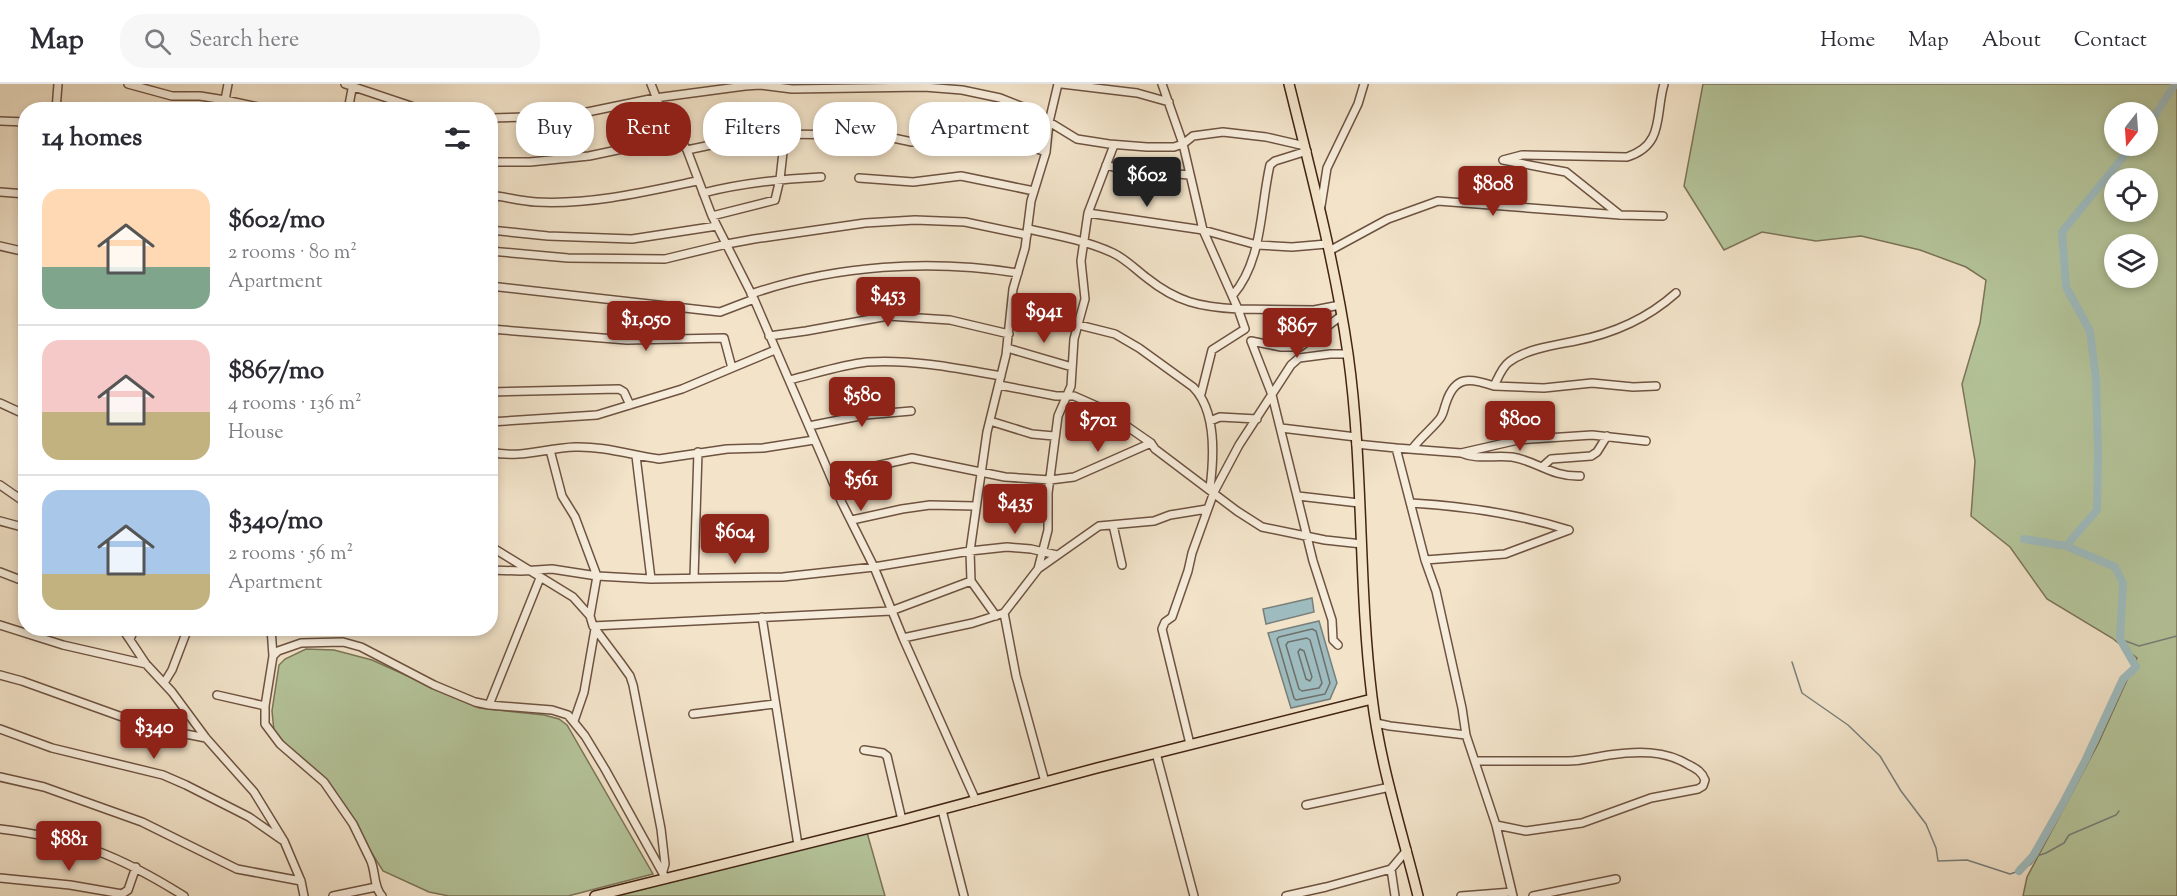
<!DOCTYPE html>
<meta charset="utf-8">
<style>
:root{--surface:#fff;--page:#f7f7f7;--text:#2b2b33;--muted:#7c7c81;--line:#e1e1e2;--accent:#8f2418}
body{margin:0;font-family:"Sorts Mill Goudy",serif;background:var(--page);color:var(--text);height:100vh;display:flex;flex-direction:column;font-size:22px;white-space:nowrap}
*{box-sizing:border-box;margin:0}
p{font-size:20px;color:var(--muted)}
.icon{flex:none;width:33px;height:33px;fill:none;stroke:currentColor;stroke-width:2;stroke-linecap:round;stroke-linejoin:round}
.map{position:relative;flex:1;overflow:hidden}
.panel{position:absolute;left:18px;top:18px;width:480px;height:534px;display:flex;flex-direction:column;background:var(--surface);border-radius:24px;box-shadow:0 3px 9px #0003}
.panel>*{flex:none}
.hud{position:absolute;left:516px;top:18px;width:570px;height:54px;display:flex;gap:12px}
.needle{width:39px;rotate:197deg}
.tools{position:absolute;left:2104px;top:18px;display:grid;gap:12px}
.tools a{display:grid;place-items:center;width:54px;height:54px;border-radius:50%;background:var(--surface);box-shadow:0 3px 9px #0003;font-size:30px}
.price{position:absolute;translate:-50% -51px;padding:0 14px;border-radius:6px;background:var(--accent);color:#fff;font-size:20px;line-height:39px;filter:drop-shadow(0 2px 3px #0008)}
.price::after{content:'';position:absolute;left:50%;top:36px;width:18px;height:14px;margin-left:-9px;background:inherit;clip-path:polygon(0 0,100% 0,50% 100%)}
.price.current{background:#222;color:#fff}
ul{padding:0;list-style:none}
li{display:flex;align-items:center;gap:18px;height:150px;padding:0 24px}
li+li{border-top:2px solid var(--line)}
li span{display:grid;place-items:center;flex:none;width:168px;height:120px;border-radius:18px;color:#555}
li>.icon{margin-inline-start:auto}
span .icon{width:72px;height:72px;fill:#fffc;stroke-width:1}
li b{font-size:26px}
h2{display:flex;justify-content:space-between;align-items:center;height:72px;padding:0 24px;font-size:26px}
.pill{padding:0 21px;border-radius:24px;background:var(--surface);box-shadow:0 3px 9px #0003;font-size:21px;line-height:54px}
.pill.current{background:var(--accent);color:#fff}
header{display:flex;align-items:center;gap:36px;box-sizing:border-box;height:84px;padding:0 30px;background:var(--surface);border-bottom:2px solid var(--line)}
header strong{font-size:28px}
nav{display:flex;gap:33px;margin-inline-start:auto;font-size:21px}
.search{width:420px;height:54px;background:var(--page);display:flex;align-items:center;gap:15px;box-sizing:border-box;padding:0 21px;border-radius:24px;color:var(--muted);font-size:22px}
.map>svg:first-child{display:block}
.green{fill:#b5c59b;stroke:#7c7458;stroke-width:1.5;fill-rule:evenodd}
.water{fill:#9ebcbf;stroke:#797f7b;stroke-width:1.5}
.lines{fill:none;stroke-linecap:round;stroke-linejoin:round}
.shore{stroke:#70706a;stroke-width:1.5}
.stream{stroke:#797f7b;stroke-width:1.5}
.river{stroke:#9ebcbf;stroke-width:8}
.minor-casing{stroke:#6e5341;stroke-width:10}
.major-casing{stroke:#422314;stroke-width:12}
.minor{stroke:#f7eddc;stroke-width:7}
.major{stroke:#f2e3c9;stroke-width:9}
</style>
<header>
<strong>Map</strong>
<div class="search"><svg class="icon" aria-label="search" viewBox="0 0 24 24"><circle cx="10" cy="10" r="6"/><path d="M15 15l6 6"/></svg>Search here</div>
<nav><a>Home</a><a>Map</a><a>About</a><a>Contact</a></nav>
</header>
<div class="map">
<svg width="2177" height="812" viewBox="0 0 2177 812">
<rect width="100%" height="100%" fill="#f2e3c9"/>
<filter id="stains"><feTurbulence type="fractalNoise" baseFrequency=".00333" numOctaves="4"/><feColorMatrix values="0 0 0 0 .2 0 0 0 0 .09 0 0 0 0 .02 0 0 0 .5 -.17"/></filter>
<radialGradient id="worn" r=".72"><stop offset=".6" stop-color="#630" stop-opacity="0"/><stop offset="1" stop-color="#630" stop-opacity=".3"/></radialGradient>
<!-- green -->
<path class="green" d="M1703 0H2177V812H2023L2027 793 2098 660 2137 574 2112 554 2047 515 2010 463 1971 432 1975 377 1962 300 1980 239 1986 196 1966 183 1920 166 1861 152 1816 157 1762 148 1724 166 1684 102ZM2115 28H2148V62H2115ZM2115 94H2148V128H2115ZM2115 160H2148V194H2115Z
M306 565 334 566 372 576 479 624 544 631 559 635 567 641 653 790 568 812H449L429 808 383 787 328 699 295 671 274 647 272 627 279 581 285 575Z
M866 745 885 812H597Z"/>
<!-- water -->
<path class="water" d="M1312 514 1314 528 1266 540 1263 525Z
M1319 537 1337 599 1330 615 1291 624 1268 549Z"/>
<g class="lines">
<!-- shore -->
<path class="shore" d="M1312 545 1316 547 1330 599 1325 610 1296 616 1294 614 1277 555 1279 553Z
M1307 554 1310 556 1322 599 1319 604 1302 607 1299 605 1286 561 1288 558Z
M1300 565 1304 567 1312 593 1310 597 1306 595 1298 568Z"/>
<!-- stream -->
<path class="stream" d="M2120 555 2139 562 2177 552
M1792 578 1802 609 1848 641 1880 672 1901 707 1926 740 1936 764 1938 777 1967 776 2010 790 2019 787 2031 780 2037 772 2046 769 2064 759 2069 751 2116 731 2119 727"/>
<!-- river -->
<path class="river" d="M2148 42 2175 0
M2066 462 2097 426 2098 369 2096 296 2090 247 2066 203 2062 148 2132 62
M2019 787 2033 772 2062 721 2085 677 2123 595 2136 583 2120 555 2123 499 2115 483 2066 462 2024 455"/>
<!-- minor casing -->
<g class="minor-casing">
<path id="minor" d="M128 0 172 12H200L225 16 228 0
M345 0 423 26
M651 0 660 23 687 66 712 132 754 215 842 419 874 483 903 554 976 717
M1062 0 1137 9 1169 18
M1162 0 1183 60 1203 146 1238 225 1314 226 1340 221
M56 26 58 0
M222 26 225 16 272 26
M348 26 353 0
M490 34 568 32 655 14 745 2 760 1 792 5 924 3 962 6 1000 14 1028 25 1077 55 1109 60 1147 63H1174L1183 60 1193 52 1223 48 1266 53 1305 62
M0 37 26 38
M687 66 764 50 879 51 912 58 947 50 1001 53 1046 68
M490 78H530L589 72 679 53
M1106 81 1120 85 1189 91
M859 94 913 98 961 92 1034 107
M0 108 26 110
M703 109C742 99 781 95 821 93
M490 111C506 113 521 117 536 118 590 121 645 108 697 97
M1321 122 1327 84 1358 20 1364 0
M1088 129 1203 146 1257 161 1292 163 1327 160
M1620 131 1566 88 1503 76 1522 71 1627 73C1665 61 1655 30 1664 0
M712 132 775 116 780 95 785 50
M1028 145C1056 151 1087 157 1113 169 1126 175 1136 186 1147 194 1177 218 1200 223 1238 225L1245 245 1212 266 1201 310
M490 146 548 152 632 155 717 142
M0 162 26 168
M490 167 568 174 665 175 727 160 754 155 865 139 915 136 965 138 1027 151
M1329 167 1388 135 1438 117 1620 131 1663 132
M490 202 720 228 754 215
M751 210C836 181 929 175 1018 189
M1233 211C1263 176 1260 124 1270 81L1275 77 1307 67
M1011 224 1115 250 1139 264 1193 303C1217 327 1214 373 1210 404
M490 245 627 256 724 254 732 284 775 266
M769 252 806 247 888 232 950 236 1009 250
M1007 264 1072 283
M789 296C814 290 841 281 867 278 911 275 957 284 1001 292
M999 301 1056 312H1074L1099 323 1151 359 1155 365 1237 427 1262 443 1325 456 1362 460
M1494 302 1544 304 1592 299 1633 303 1656 302
M490 308 619 305 624 308 630 321
M0 319 26 331
M990 337 1032 350 1054 352
M1210 337 1220 333 1257 335
M490 338 597 331 682 305 732 284
M809 342 865 331 911 327
M1281 344 1356 353
M1356 360 1396 364 1425 476 1436 507 1462 624 1466 651 1496 741 1513 812
M1396 364 1461 369 1518 356 1592 351 1646 357
M1413 364C1419 355 1437 340 1441 333 1444 328 1444 324 1446 319 1455 291 1470 294 1494 302 1498 294 1502 283 1509 278 1526 265 1555 261 1575 257 1612 250 1648 234 1676 209
M550 366 562 412 575 433 597 492 590 532
M490 368C521 375 545 364 575 363 603 362 631 371 659 375L727 365 763 364 814 356
M1461 369C1477 376 1494 371 1512 373 1537 377 1551 393 1580 392
M636 372 651 495
M1542 383 1551 375 1591 372 1597 368 1607 352
M831 392 912 374 1005 393 1050 396 1074 393 1151 359
M0 401 26 419
M1298 412 1359 419
M1411 419C1464 422 1518 430 1569 446
M852 436 902 425 930 421 975 422
M0 437 26 444
M1113 441 1122 481
M490 462 573 513 590 532 593 542 620 578 630 592 633 601 661 745 665 780 663 787
M1425 476 1505 470 1569 446
M1038 485 1048 446V409L1058 332 1071 302 1074 255 1085 215 1081 177 1088 129 1114 61
M490 486 521 487 552 485 597 492 651 495 783 493 874 483 970 467 1007 463 1031 465 1057 471
M0 488 26 498
M694 494 698 368
M1004 529 1016 592 1045 698
M996 532 971 497 970 467 987 348 1006 271 1013 205 1025 164 1031 117 1046 68 1049 38 1058 0
M762 533 798 761
M0 541 63 561 146 580
M593 542 891 527 971 497
M122 544 146 580 172 608 206 654 254 708 284 757 301 797 304 812
M271 544 273 572
M903 554 973 539 1004 529 1038 485 1099 442 1154 437 1170 431 1207 425
M130 555 135 544
M1338 561 1333 556 1332 536 1313 477 1272 311 1251 257 1281 263H1300L1341 232
M0 591 22 597 150 643 206 654
M164 599 172 586 188 544
M217 611 265 622
M489 621 540 494
M693 630 775 620
M574 637 584 608 595 545
M1376 639 1390 642 1466 651
M0 645 52 664 163 691 186 701 249 733 282 756
M1190 660 1162 545 1165 538 1172 533 1188 487 1192 469 1214 408 1239 361 1291 281 1299 274 1330 270H1348
M864 666 883 669 887 672 902 736
M1156 669 1194 812
M1476 677C1507 677 1538 677 1568 677 1583 677 1595 673 1609 671 1637 667 1665 666 1689 681 1697 685 1702 688 1705 696L1703 702 1698 705 1651 714 1582 739 1526 747 1496 741
M0 693 44 703 142 738 237 785 301 797
M1306 721 1390 703
M942 726 964 812
M0 745C76 754 120 772 184 812
M1391 785 1395 812
M0 794 70 801 122 810 128 806 136 783
M333 812 376 803
M382 812C373 803 376 786 370 775L353 740 324 698 280 660 265 640V622L273 572 278 567 301 559 343 558 361 563 434 601 475 618 489 621 552 626 568 631 585 652 605 685 666 795
M1286 812 1326 803 1391 785 1407 766
M1461 812 1512 808
M1533 812 1616 795"/>
</g>
<!-- major casing -->
<g class="major-casing">
<path id="major" d="M1289 0C1311 89 1335 179 1348 270 1364 384 1358 500 1372 613 1380 681 1402 747 1418 812
M595 812 902 736 1097 684 1372 615"/>
</g>
<!-- minor -->
<use href="#minor" class="minor"/>
<!-- major -->
<use href="#major" class="major"/>
</g>
<rect width="100%" height="100%" filter="url(#stains)"/>
<rect width="100%" height="100%" fill="url(#worn)"/>
</svg>
<div class="tools">
<a><svg class="needle" viewBox="-14 -14 28 28"><path d="M0-13l5 13h-10z" fill="#e53935"/><path d="M0 13l5-13h-10z" fill="#7c7c81"/></svg></a>
<a><svg class="icon" aria-label="locate" viewBox="0 0 24 24"><circle cx="12" cy="12" r="6"/><path d="M12 2v4M12 18v4M2 12h4M18 12h4"/></svg></a>
<a><svg class="icon" aria-label="layers" viewBox="0 0 24 24"><path d="M12 4l9 5-9 5-9-5zM3 14l9 5 9-5"/></svg></a>
</div>
<b class="price current" style="left:1147px;top:124px">$602</b>
<b class="price" style="left:1493px;top:133px">$808</b>
<b class="price" style="left:888px;top:244px">$453</b>
<b class="price" style="left:1044px;top:260px">$941</b>
<b class="price" style="left:646px;top:268px">$1,050</b>
<b class="price" style="left:1297px;top:275px">$867</b>
<b class="price" style="left:862px;top:344px">$580</b>
<b class="price" style="left:1520px;top:368px">$800</b>
<b class="price" style="left:1098px;top:369px">$701</b>
<b class="price" style="left:861px;top:428px">$561</b>
<b class="price" style="left:1015px;top:451px">$435</b>
<b class="price" style="left:735px;top:481px">$604</b>
<b class="price" style="left:154px;top:676px">$340</b>
<b class="price" style="left:69px;top:788px">$881</b>
<div class="hud">
<a class="pill">Buy</a>
<a class="pill current">Rent</a>
<a class="pill">Filters</a>
<a class="pill">New</a>
<a class="pill">Apartment</a>
</div>
<section class="panel">
<h2>14 homes<svg class="icon" aria-label="filters" viewBox="0 0 24 24"><path d="M4 7h16M4 17h16"/><circle cx="9" cy="7" r="2"/><circle cx="15" cy="17" r="2"/></svg></h2>
<ul>
<li><span style="background:linear-gradient(#ffd9b3 65%,#7fa58c 0)"><svg class="icon" aria-label="home" viewBox="0 0 24 24"><path d="M3 11l9-7 9 7M6 9v11h12V9"/></svg></span><div><b>$602/mo</b><p>2 rooms · 80 m²</p><p>Apartment</p></div></li>
<li><span style="background:linear-gradient(#f6c9c9 60%,#c2b280 0)"><svg class="icon" aria-label="home" viewBox="0 0 24 24"><path d="M3 11l9-7 9 7M6 9v11h12V9"/></svg></span><div><b>$867/mo</b><p>4 rooms · 136 m²</p><p>House</p></div></li>
<li><span style="background:linear-gradient(#a9c7e8 70%,#c2b280 0)"><svg class="icon" aria-label="home" viewBox="0 0 24 24"><path d="M3 11l9-7 9 7M6 9v11h12V9"/></svg></span><div><b>$340/mo</b><p>2 rooms · 56 m²</p><p>Apartment</p></div></li>
</ul>
</section>
</div>
